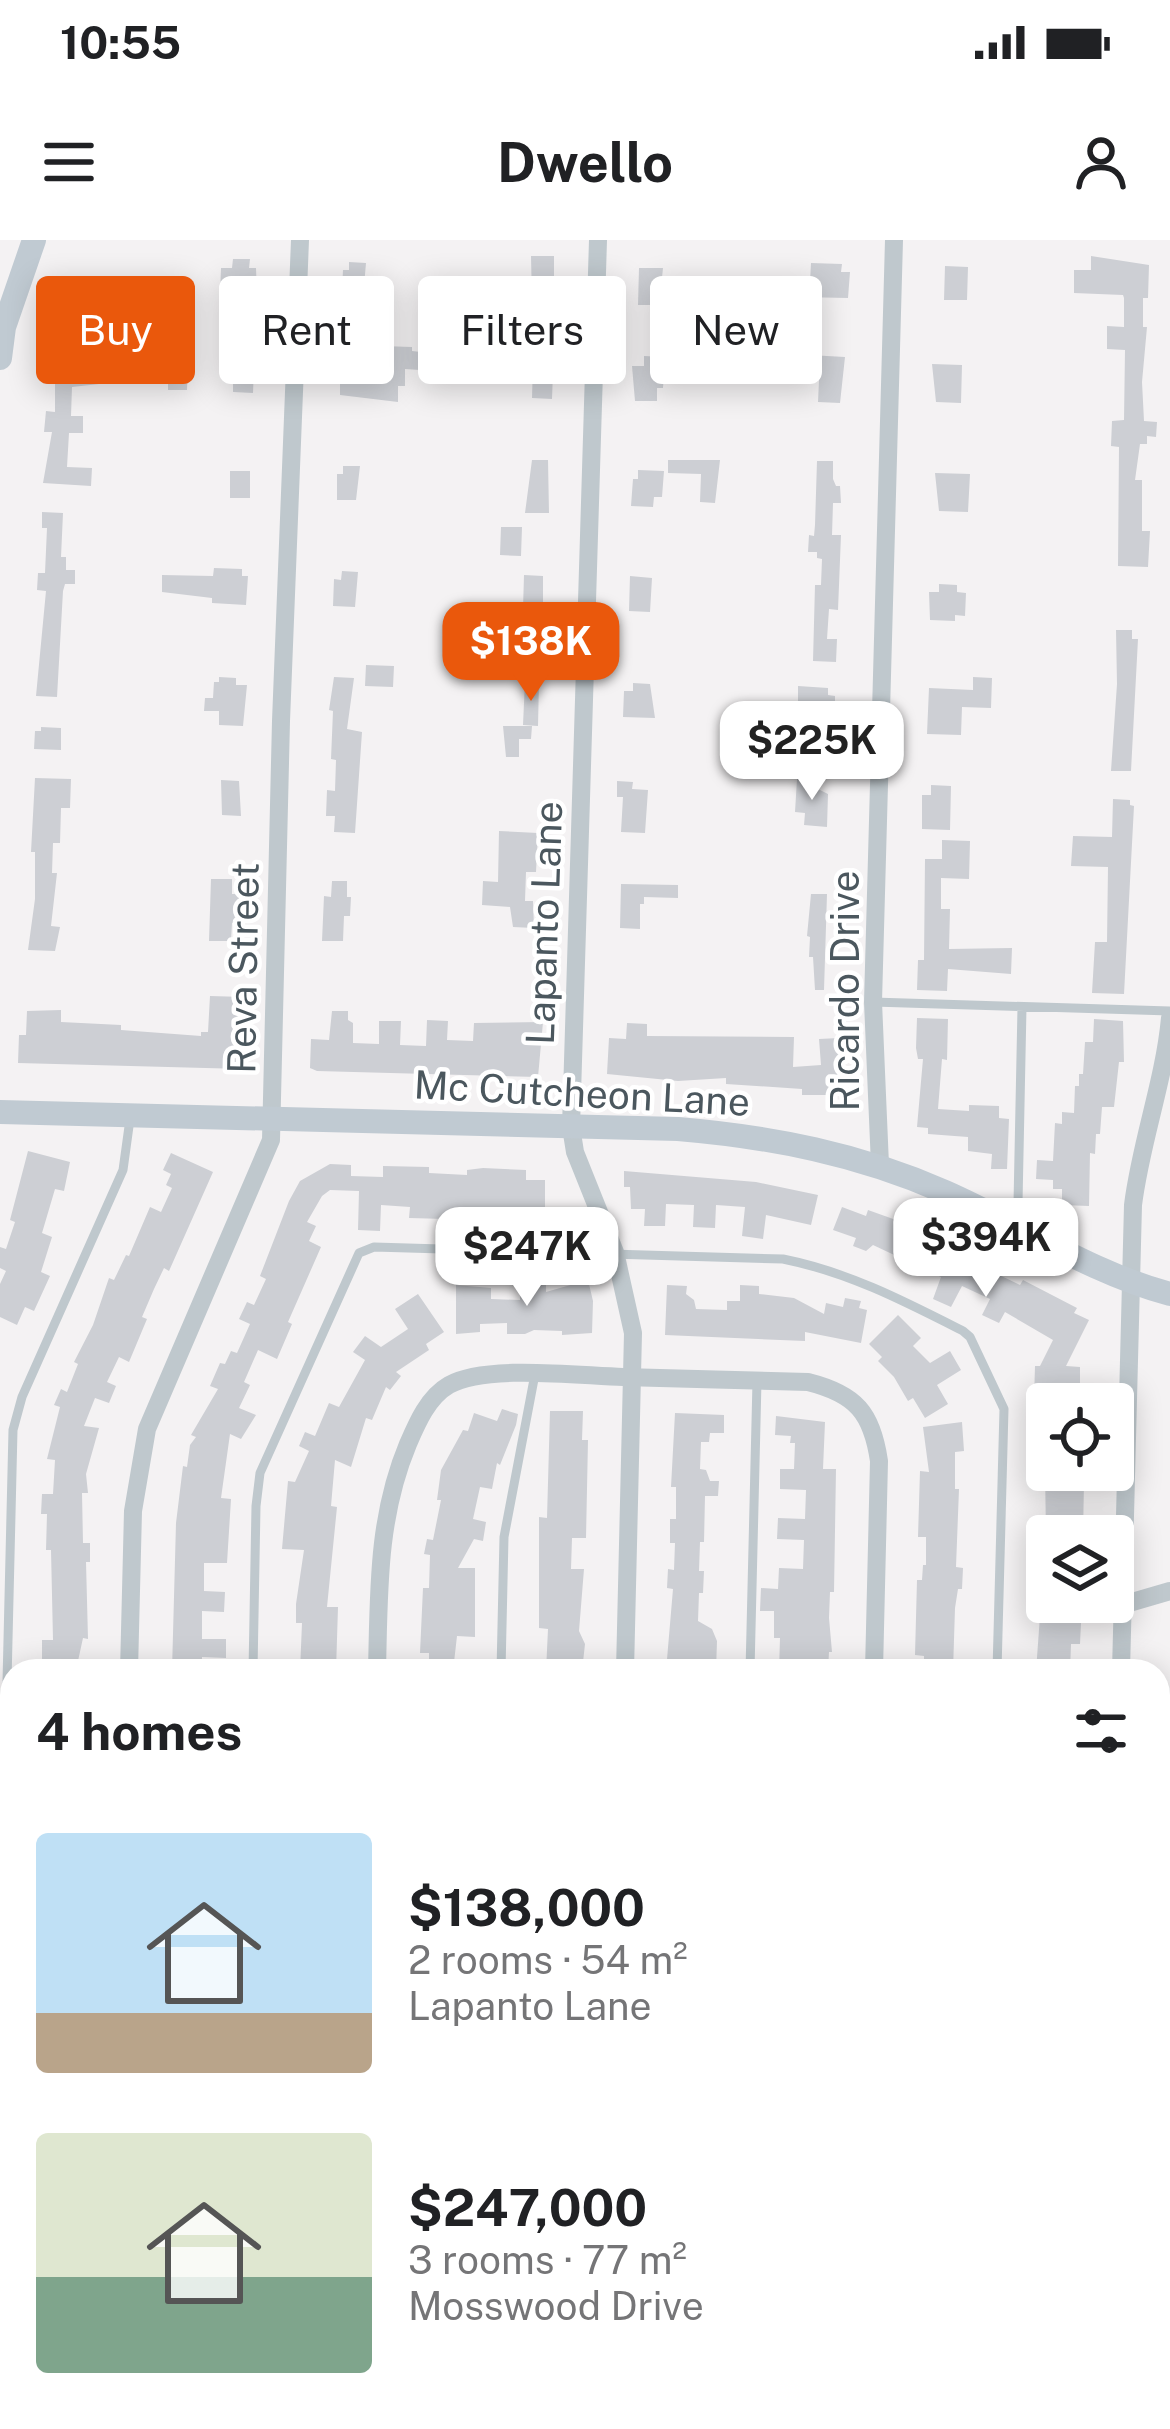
<!DOCTYPE html>
<meta charset="utf-8">
<style>
:root{--surface:#fff;--page:#f6f6f6;--text:#202124;--muted:#757577;--accent:#ea580c}
body{margin:0;font-family:"Public Sans",sans-serif;background:var(--page);color:var(--text);height:100vh;display:flex;flex-direction:column;font-size:45px;white-space:nowrap}
*{box-sizing:border-box;margin:0}
p{font-size:39px;color:var(--muted)}
.icon{flex:none;width:66px;height:66px;fill:none;stroke:currentColor;stroke-width:2;stroke-linecap:round;stroke-linejoin:round}
.map{position:relative;flex:1;overflow:hidden}
.side{position:absolute;left:0px;top:1419px;width:1170px;height:771px;display:flex;flex-direction:column;background:var(--surface);border-radius:36px 36px 0 0;box-shadow:0 6px 30px #0003}
.side>*{flex:none}
.hud{position:absolute;left:36px;top:36px;width:1098px;height:108px;display:flex;gap:24px}
.tools{position:absolute;left:1026px;top:1143px;display:grid;gap:24px}
.tools a{display:grid;place-items:center;width:108px;height:108px;border-radius:12px;background:var(--surface);box-shadow:0 6px 30px #0003;font-size:60px}
.price{position:absolute;translate:-50% -102px;padding:0 27px;border-radius:24px;background:#fff;color:#222;font-size:39px;line-height:78px;filter:drop-shadow(0 3px 6px #0008)}
.price::after{content:'';position:absolute;left:50%;top:72px;width:36px;height:27px;margin-left:-18px;background:inherit;clip-path:polygon(0 0,100% 0,50% 100%)}
.price.current{background:var(--accent);color:#fff}
ul{padding:0;list-style:none}
li{display:flex;align-items:center;gap:36px;height:300px;padding:0 36px}
li span{display:grid;place-items:center;flex:none;width:336px;height:240px;border-radius:12px;color:#555}
li>.icon{margin-inline-start:auto}
span .icon{width:144px;height:144px;fill:#fffc;stroke-width:1}
li b{font-size:51px}
h2{display:flex;justify-content:space-between;align-items:center;height:144px;padding:0 36px;font-size:51px}
.chip{padding:0 42px;border-radius:12px;background:var(--surface);box-shadow:0 6px 30px #0003;font-size:42px;line-height:108px}
.chip.current{background:var(--accent);color:#fff}
.status{display:flex;justify-content:space-between;align-items:center;height:84px;padding:0 60px;background:var(--surface);direction:ltr}
.status svg{height:33px;fill:currentColor}
header{display:flex;justify-content:space-between;align-items:center;height:156px;padding:0 36px;background:var(--surface);font-size:54px;font-weight:700}
.map>svg:first-child{display:block}
.lines{fill:none;stroke-linecap:round;stroke-linejoin:round}
.river{stroke:#97dee6;stroke-width:30}
.building{fill:#cdcfd4}
.lane{stroke:#bfc8cd;stroke-width:9}
.street{stroke:#bfc8cd;stroke-width:18}
.secondary{stroke:#c0cad2;stroke-width:24}
.labels{text-anchor:middle;stroke-width:9;stroke-linejoin:round;paint-order:stroke}
.street-label{font-size:39px;fill:#4b575e;stroke:#fff}
</style>
<div class="status"><b>10:55</b><svg viewBox="0 0 49 12"><path d="M0 12V9h3v3zM5 12V6h3v6zM10 12V3h3v9zM15 12V0h3v12zM26 1h20v11H26zM47 4h2v5h-2z"/></svg></div>
<header><svg class="icon" aria-label="menu" viewBox="0 0 24 24"><path d="M4 6h16M4 12h16M4 18h16"/></svg>Dwello<svg class="icon" aria-label="person" viewBox="0 0 24 24"><circle cx="12" cy="8" r="4"/><path d="M4 21q1-7 8-7t8 7"/></svg></header>
<div class="map">
<svg width="1170" height="2189" viewBox="0 0 1170 2189">
<rect width="100%" height="100%" fill="#f4f2f3"/>
<g class="lines">
<!-- river -->
<path class="river" d="M933 2178 941 2189
M785 2189 789 2178"/>
</g>
<!-- building -->
<path class="building" d="M531 16H554V61H532Z
M1091 16 1149 25 1148 58H1143V87H1147L1142 142 1144 181 1157 182 1156 197 1147 196V204H1140L1135 240H1142V291H1150L1148 327 1118 326 1119 207 1111 206 1112 181 1124 180 1125 110 1107 109V86L1124 87V58L1123 55 1074 53V30H1091Z
M233 19H250L249 28H256L257 54H220L221 28H232Z
M349 22 366 23 362 69 341 68 343 30H349Z
M811 23 842 24 841 32H850L848 58 800 57 801 41 810 42Z
M945 26 968 27 967 60H944Z
M639 28H663L662 38 680 39V65H638Z
M46 66 84 69 85 66H105L104 90 45 88Z
M382 106 412 107V111L421 112 420 130 405 129V146H398V162L340 155V143H333V120L382 118Z
M809 115 845 117 840 163 818 162 819 140H809Z
M644 116 665 117 663 148H657V161H635L632 126H644Z
M42 117H111L108 143 72 147 71 176H83V193H69L67 227 92 228 91 246 43 243 52 192H44L46 171 55 172V144H46Z
M221 118 248 119 247 126H254L253 153 233 152V140L221 139Z
M162 121 188 122 187 150H168V142H162Z
M533 123 546 124V132H553L552 159 532 158Z
M932 124 962 125 961 163 936 162Z
M532 220H548L549 273H525Z
M668 220H720L715 263 700 262 701 234 668 233Z
M817 221H833V239L836 246H840L841 263H833L832 295H841L838 370 829 369 827 399H837L836 422 813 421 815 345H821L822 319 817 318V312H808L809 295 814 296 815 285Z
M343 226H360L356 260H337V234H343Z
M638 230 664 231 662 257H654L653 267 631 266 633 239H638Z
M230 231H250V258H230Z
M935 233 970 234 968 272 939 271Z
M42 272 63 273 61 317H66V330H75V344H65L63 351 57 457 36 456 46 351 37 350 38 333H45L47 288H42Z
M501 287H522L521 316 500 315Z
M214 328 242 329V336H248L246 365 212 363V358L162 352V335L213 336Z
M342 331 358 332 355 367 333 366 334 339 341 340Z
M524 335 543 336V369H523Z
M630 336 652 338 650 372 629 371Z
M939 344 957 345V352L966 353 965 376 955 375V381L930 380 929 352H939Z
M1116 390H1132V399H1138L1131 531H1111L1117 444Z
M366 425 394 426 393 447 365 446Z
M219 437 236 438V445H247L243 486 219 485V471H204L205 458H213L214 442H219Z
M334 437 354 438 347 489 362 492 355 593 334 592 335 576H326L327 550 335 551 336 520 331 519 333 471 329 470Z
M973 437 992 438 991 468 962 467 961 495 927 494 929 448 973 450Z
M525 441 539 442 538 486 523 485Z
M633 443 650 444 655 478 623 477 624 451H633Z
M798 446 828 448V455L835 456V480L811 477V465L798 467Z
M503 486H532L531 499H519V517H506Z
M41 487 61 488V510L34 509 35 491H41Z
M35 538 71 539 70 568H61L60 603H53L52 633H57L51 686 60 687 55 711 28 710 35 659V612H31Z
M797 539 819 540 818 549 828 554 827 587 804 585 805 573 795 572Z
M221 540 239 541 241 576 222 575Z
M617 541 633 542 632 549 648 550 645 593 621 592 623 557H617Z
M931 545 951 546 950 590 922 589V555H931Z
M1113 559 1130 560V565L1134 566 1124 754 1092 753 1095 702H1107L1108 627 1071 626 1073 596 1112 597Z
M499 591 538 593 536 632H526L525 661H533L534 688 513 687 510 667 482 665 483 641 498 642Z
M942 600 970 601 969 639 941 638V669H950L949 709 1012 708 1011 734 948 729 947 751 917 750 918 720H924L925 619H942Z
M211 639H232V654H239V683H232L231 701H209Z
M332 641H347V657H351L350 676H344L343 701H322L324 656 331 657Z
M621 644 678 645V658L644 657V664H640V689L620 688Z
M811 654H827L824 750H815L813 717H809L810 697 807 696Z
M210 756 244 757 243 829 18 823 19 795H26L27 771 61 770V782L121 785V790L201 796V792H208Z
M332 771H348V780L353 783V803L379 804V781H401L400 805 426 806 427 780 448 781 447 800 473 801 474 783 543 782 538 837 317 831 310 828 311 799 329 800Z
M917 778 948 779 947 820 942 819 938 869 969 871V865L999 866V878L1009 879 1007 929H991L992 914 968 911V897L928 894V888L917 887 923 819H918L916 808Z
M1094 779 1123 781 1124 822H1119L1114 867H1102L1100 894H1096L1095 914 1090 913 1089 966 1062 965V949H1053V940L1036 939 1037 920 1053 921 1055 883 1062 884V872L1074 873 1075 846H1079V834H1083L1085 802H1093Z
M627 783 647 784V796L794 797 793 827 821 825 819 799 839 798 843 855H802V849L726 844V838L678 841 607 834 609 798 626 799Z
M28 911 70 922 64 951 55 949 42 993 52 997 41 1032 50 1036 34 1071 25 1067 17 1085 0 1077V1044L6 1031 0 1028V1007L6 1009 15 982 10 980Z
M171 913 213 932 169 1031 164 1028 154 1049 142 1077 147 1079 129 1122 119 1117 107 1142 116 1146 109 1163 95 1158 84 1186 99 1188 86 1234 88 1253H82L83 1303H90V1322H86L88 1399 83 1398 78 1421 42 1420V1400H53L51 1310H46L47 1274H41L42 1254H53L55 1220 47 1219 60 1167 54 1165 61 1149 67 1152 78 1124 74 1122 93 1085 109 1038 114 1040 126 1015 129 1016 150 967 161 972 172 948 166 945 171 934 163 930Z
M330 924 351 925V936L383 937V926L429 927V933L467 935V930L483 928 526 930V940H545V986H520V981L409 978 410 967 381 965 380 991 358 990 359 951 330 950 322 956 307 982 316 986 309 1001 321 1007 288 1082 292 1084 277 1119 258 1110 244 1142 250 1145 239 1168 256 1175 241 1199 230 1194 221 1258 231 1259 227 1323H204V1351L225 1352 224 1372 202 1371V1399H226V1418L202 1417V1431H172L176 1283 183 1226 187 1227 190 1205 196 1197 191 1195 218 1149 210 1146 220 1123 225 1124 231 1111 237 1113 250 1084 239 1079 247 1062 254 1065 266 1039 260 1036 289 961 300 941Z
M624 931 756 942 818 955 811 985 766 975 763 999 742 996 745 967 716 965 715 988 693 987 694 965 666 964 665 986H644L645 969H631L630 947H624Z
M842 967 866 976 868 970 896 980 974 1016 971 1021 991 1031 1020 1045 1023 1040 1077 1068 1074 1073 1089 1080 1066 1126 1080 1127V1147H1086V1164H1047V1193H1033L1035 1126H1040L1053 1100 1005 1072 999 1083 982 1075 990 1059 962 1046 951 1067 933 1059 941 1037 873 1005 866 1011 853 1006 856 998 833 990Z
M588 1040 593 1061 592 1093 562 1095V1091L534 1090 525 1094H507V1083L480 1084V1092L456 1094V1045L491 1048V1059L520 1060V1041L546 1042V1052Z
M667 1045 687 1046 686 1054 694 1060 696 1069 727 1070V1061H740V1045L759 1046V1054L794 1058 824 1074 826 1063 843 1067 845 1058 861 1061 859 1068 867 1070 861 1103 805 1092V1101L665 1095Z
M418 1054 444 1092 426 1104 429 1110 396 1132 401 1136 390 1150 386 1147 372 1180 366 1178 351 1227 335 1220 331 1266 337 1267 327 1367H338L336 1431H300L302 1383H296V1364L304 1310 282 1309 288 1241 295 1242 309 1211 299 1206 305 1192 315 1196 329 1163 339 1167 365 1120 353 1112 365 1096 381 1107 408 1089 395 1069Z
M898 1075 921 1098 913 1106 930 1123 950 1111 961 1130 937 1145 948 1164 925 1178 913 1158 908 1161 894 1137 878 1121 882 1117 869 1104Z
M502 1169 518 1174 516 1185 500 1225 497 1223 492 1249 480 1247 473 1279 486 1282 483 1301 474 1299 458 1328H475V1397L457 1396 453 1431H429V1413H420L423 1348H429L430 1315 424 1314 427 1299 433 1300 441 1260H437L441 1230 463 1190 468 1191 474 1173 497 1181Z
M550 1171H583L582 1200H588L586 1298H572L571 1329H584L579 1391 585 1404 582 1431H546L548 1389 539 1388V1277L547 1278Z
M675 1173 724 1175V1193H710L709 1202H701L700 1229 706 1230 710 1241H719L718 1256H705L704 1302H700L699 1331H704L703 1353H699L698 1381 712 1389 717 1401 716 1431H666L673 1349 667 1348 668 1329 674 1330 675 1303H670V1279H676V1247H671Z
M776 1176 825 1182 823 1229H836L834 1352H830L829 1378 832 1412H829L828 1431H779L780 1398H774V1371H760L761 1348 778 1349 779 1328 803 1329 804 1300 777 1299 778 1278 805 1279 806 1250 780 1249V1229H794L795 1203H790L791 1196 775 1195Z
M962 1182 964 1211 955 1212V1249H959L956 1327 963 1328 962 1349H958L955 1368 953 1431H924V1416L915 1415 917 1340H922L923 1325H926V1297H918L920 1231 929 1232 923 1187Z
M1045 1230H1076V1241L1084 1242 1083 1296H1046Z
M1041 1362 1076 1363 1075 1383H1081L1080 1404H1071L1070 1431H1036Z"/>
<g class="lines">
<!-- lane -->
<path class="lane" d="M873 762 1170 771
M1011 982 1018 963 1022 767
M253 1431 256 1266 260 1233 359 1013 374 1007 783 1019C848 1032 904 1061 963 1091L970 1097 1004 1169 997 1431
M501 1431 504 1297 535 1134
M750 1431 757 1141
M0 1736 13 1190 22 1157 123 930 130 879"/>
<!-- street -->
<path class="street" d="M598 0 571 887 575 912 615 1012 633 1093 625 1431
M880 925 873 762 894 0
M1122 1365 1170 1351
M129 1431 133 1271 147 1189 271 900 281 481 300 0
M377 1431C379 1352 377 1278 408 1204 417 1183 428 1157 449 1145 485 1124 581 1136 623 1137 685 1139 746 1140 808 1142 856 1154 872 1173 879 1221L874 1431
M1121 1431 1133 965C1141 901 1164 842 1170 778
M1158 1852 1170 1850
M115 2189 125 2178"/>
<!-- secondary -->
<path class="secondary" d="M0 118 4 87 34 0
M0 872 678 889C772 897 859 914 945 952 1020 985 1091 1033 1170 1054"/>
</g>
<g class="labels">
<!-- street labels -->
<g class="street-label">
<text transform="translate(544 683) rotate(-88)" y="14">Lapanto Lane</text>
<text transform="translate(243 728) rotate(-89)" y="14">Reva Street</text>
<text transform="translate(845 751) rotate(-90)" y="14">Ricardo Drive</text>
<text transform="translate(582 853) rotate(3)" y="14">Mc Cutcheon Lane</text>
</g>
</g>
</svg>
<div class="tools">
<a><svg class="icon" aria-label="locate" viewBox="0 0 24 24"><circle cx="12" cy="12" r="6"/><path d="M12 2v4M12 18v4M2 12h4M18 12h4"/></svg></a>
<a><svg class="icon" aria-label="layers" viewBox="0 0 24 24"><path d="M12 4l9 5-9 5-9-5zM3 14l9 5 9-5"/></svg></a>
</div>
<b class="price current" style="left:531px;top:464px">$138K</b>
<b class="price" style="left:812px;top:563px">$225K</b>
<b class="price" style="left:986px;top:1060px">$394K</b>
<b class="price" style="left:527px;top:1069px">$247K</b>
<div class="hud">
<a class="chip current">Buy</a>
<a class="chip">Rent</a>
<a class="chip">Filters</a>
<a class="chip">New</a>
</div>
<section class="side">
<h2>4 homes<svg class="icon" aria-label="filters" viewBox="0 0 24 24"><path d="M4 7h16M4 17h16"/><circle cx="9" cy="7" r="2"/><circle cx="15" cy="17" r="2"/></svg></h2>
<ul>
<li><span style="background:linear-gradient(#bfe0f5 75%,#b9a48a 0)"><svg class="icon" aria-label="home" viewBox="0 0 24 24"><path d="M3 11l9-7 9 7M6 9v11h12V9"/></svg></span><div><b>$138,000</b><p>2 rooms · 54 m²</p><p>Lapanto Lane</p></div></li>
<li><span style="background:linear-gradient(#dfe7d0 60%,#7fa58c 0)"><svg class="icon" aria-label="home" viewBox="0 0 24 24"><path d="M3 11l9-7 9 7M6 9v11h12V9"/></svg></span><div><b>$247,000</b><p>3 rooms · 77 m²</p><p>Mosswood Drive</p></div></li>
</ul>
</section>
</div>
